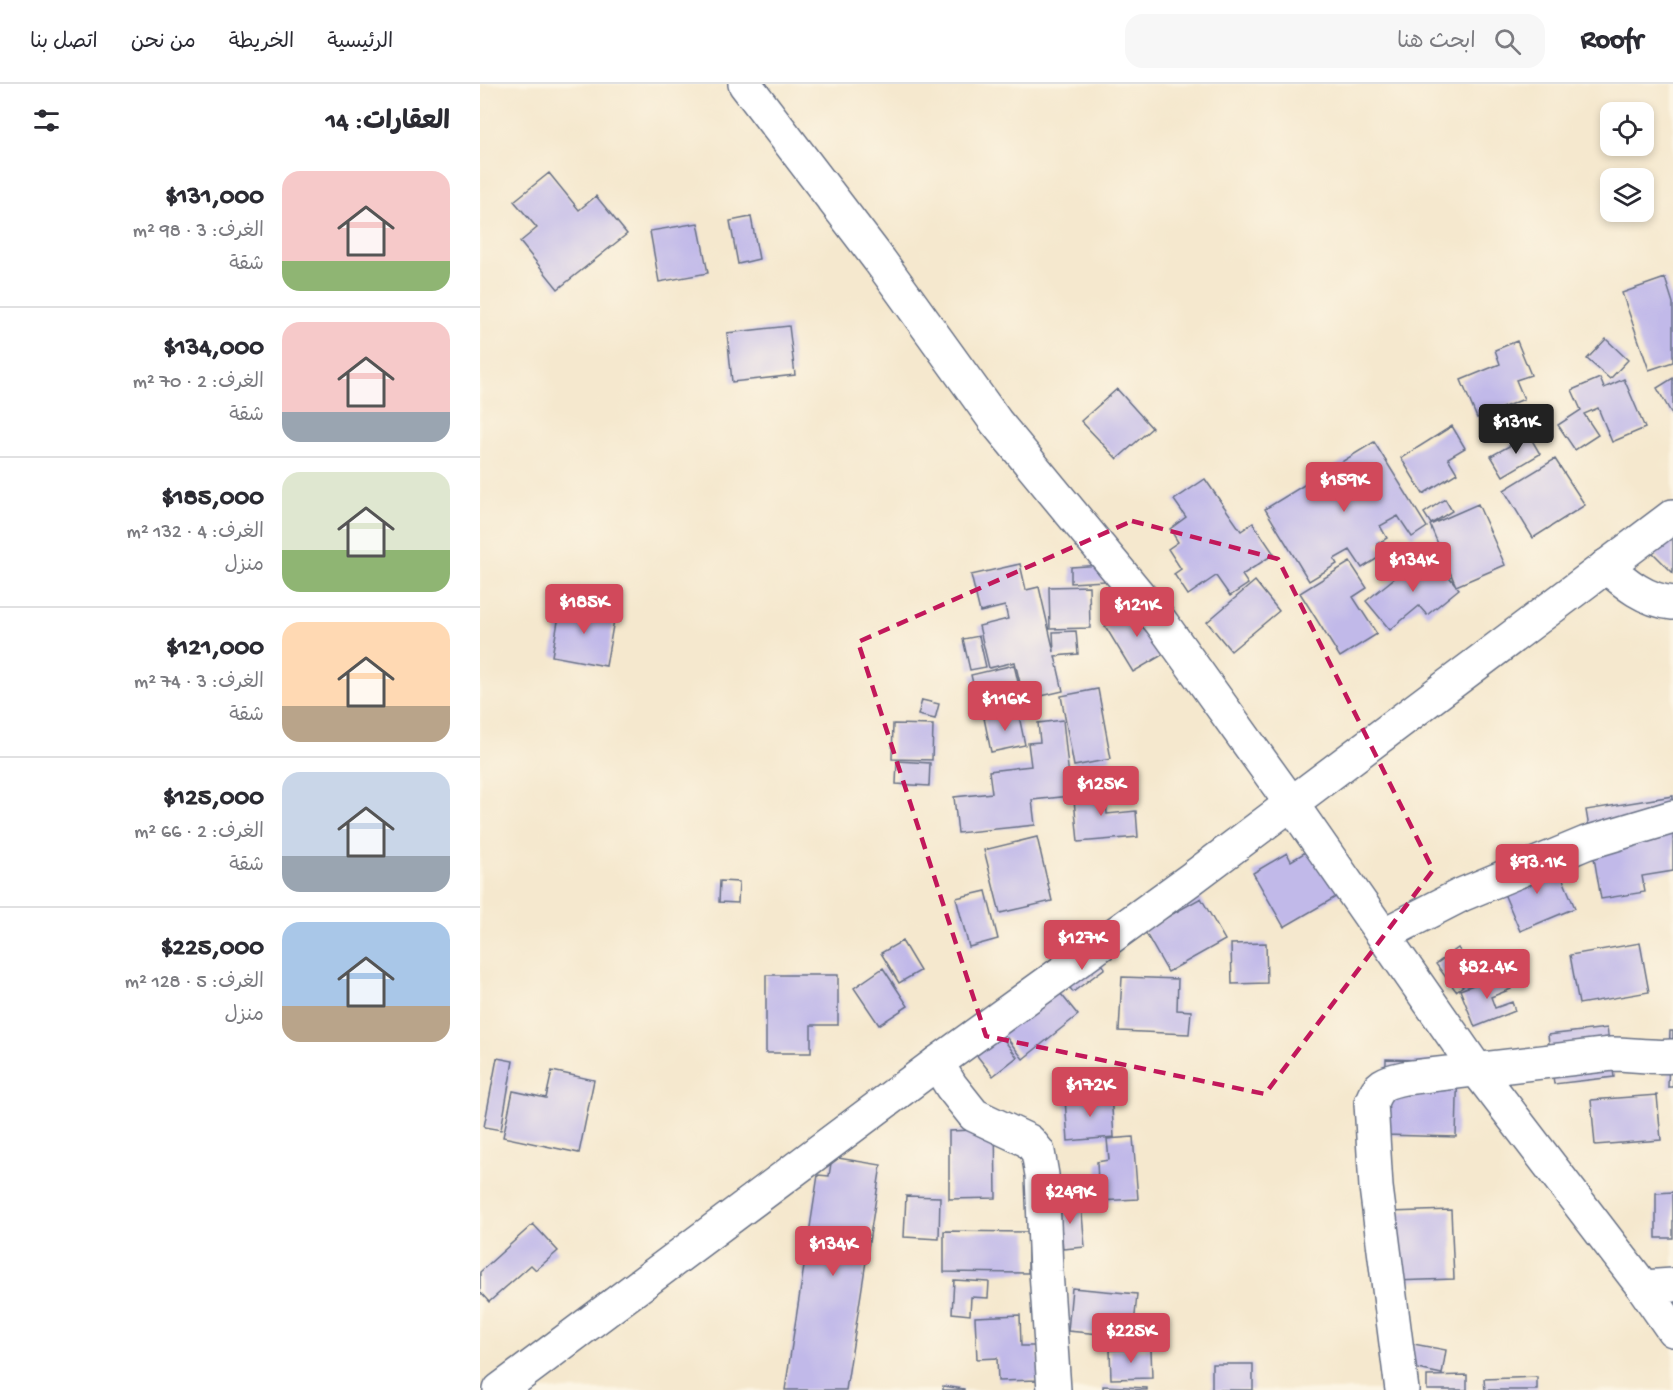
<!DOCTYPE html>
<html lang="ar">
<meta charset="utf-8">
<style>
:root{--surface:#fff;--page:#f7f7f7;--text:#2b2b33;--muted:#7c7c81;--line:#e1e1e2;--accent:#d1495b}
body{margin:0;font-family:"Gochi Hand","Playpen Sans Arabic",sans-serif;background:var(--page);color:var(--text);direction:rtl;height:100vh;display:flex;flex-direction:column;font-size:22px;white-space:nowrap}
*{box-sizing:border-box;margin:0}
p{font-size:20px;color:var(--muted)}
.icon{flex:none;width:33px;height:33px;fill:none;stroke:currentColor;stroke-width:2;stroke-linecap:round;stroke-linejoin:round}
.map{position:relative;flex:1;overflow:hidden;direction:ltr}
.sheet{display:flex;flex-direction:column;background:var(--surface);width:480px}
.sheet>*{flex:none}
.buttons{position:absolute;left:1120px;top:18px;display:grid;gap:12px}
.buttons a{display:grid;place-items:center;width:54px;height:54px;border-radius:12px;background:var(--surface);box-shadow:0 3px 9px #0003;font-size:30px}
.price{position:absolute;translate:-50% -51px;padding:0 14px;border-radius:6px;background:var(--accent);color:#fff;font-size:20px;line-height:39px;filter:drop-shadow(0 2px 3px #0008)}
.price::after{content:'';position:absolute;left:50%;top:36px;width:18px;height:14px;margin-left:-9px;background:inherit;clip-path:polygon(0 0,100% 0,50% 100%)}
.price.active{background:#222;color:#fff}
ul{padding:0;list-style:none}
li{display:flex;align-items:center;gap:18px;height:150px;padding:0 30px}
li+li{border-top:2px solid var(--line)}
li span{display:grid;place-items:center;flex:none;width:168px;height:120px;border-radius:18px;color:#555}
li>.icon{margin-inline-start:auto}
span .icon{width:72px;height:72px;fill:#fffc;stroke-width:1}
li b{font-size:26px}
h2{display:flex;justify-content:space-between;align-items:center;height:72px;padding:0 30px;font-size:26px}
header{display:flex;align-items:center;gap:36px;box-sizing:border-box;height:84px;padding:0 30px;background:var(--surface);border-bottom:2px solid var(--line)}
header strong{font-size:28px}
nav{display:flex;gap:33px;margin-inline-start:auto;font-size:21px}
.search{width:420px;height:54px;background:var(--page);display:flex;align-items:center;gap:15px;box-sizing:border-box;padding:0 21px;border-radius:18px;color:var(--muted);font-size:22px}
main{display:flex;flex:1;min-height:0}
.map>svg:first-child{display:block}
.building{fill:#c1b9e9}
.lines{fill:none;stroke-linecap:round;stroke-linejoin:round}
.street-casing{stroke:#677085;stroke-width:36}
.secondary-casing{stroke:#677085;stroke-width:36}
.street{stroke:#fff;stroke-width:33}
.secondary{stroke:#fff;stroke-width:33}
.marked{fill:none;stroke:#c2185b;stroke-width:4.5;stroke-dasharray:12 8;stroke-linejoin:round}
</style>
<header>
<strong>Roofr</strong>
<div class="search"><svg class="icon" aria-label="search" viewBox="0 0 24 24"><circle cx="10" cy="10" r="6"/><path d="M15 15l6 6"/></svg>ابحث هنا</div>
<nav><a>الرئيسية</a><a>الخريطة</a><a>من نحن</a><a>اتصل بنا</a></nav>
</header>
<main>
<div class="map">
<svg width="1193" height="1306" viewBox="0 0 1193 1306">
<rect width="100%" height="100%" fill="#fcf5e5"/>
<filter id="ink" filterUnits="userSpaceOnUse"><feTurbulence type="fractalNoise" baseFrequency=".0167" numOctaves="2"/><feDisplacementMap in="SourceGraphic" scale="12" xChannelSelector="R" yChannelSelector="G"/><feConvolveMatrix kernelMatrix="1 2 1 2 8 2 1 2 1" color-interpolation-filters="sRGB"/></filter>
<filter id="wash" filterUnits="userSpaceOnUse"><feTurbulence type="fractalNoise" baseFrequency=".008" numOctaves="4" result="noise"/><feDisplacementMap in="SourceGraphic" scale="24" xChannelSelector="R" yChannelSelector="G"/><feGaussianBlur stdDeviation="1.35" result="paint"/><feColorMatrix in="noise" values="0 0 0 0 0 0 0 0 0 0 0 0 0 0 0 0 0 1.4 0 .05"/><feComposite in="paint" operator="in"/></filter>
<g filter="url(#wash)">
<rect width="100%" height="100%" fill="#f5e8ce"/>
<g id="blocks">
<!-- building -->
<path class="building" d="M69 89 99 126 116 112 147 150 78 205 40 158 57 144 34 117Z
M271 133 279 175 258 180 250 137Z
M218 139 228 189 179 198 170 147Z
M1185 194 1193 219V278L1169 286 1142 209Z
M309 242 315 291 252 298 247 249Z
M1126 255 1148 276 1130 295 1107 275Z
M1037 257 1051 291 1036 296 1044 315 997 334 981 296 1020 280 1015 266Z
M1120 294 1124 304 1144 295 1165 344 1132 358 1118 324 1104 330 1118 351 1095 366 1078 341 1101 326 1092 306Z
M1193 294V332L1177 304Z
M637 305 672 344 637 375 601 337Z
M972 342 985 364 968 374 977 389 943 410 921 374Z
M1049 351 1060 370 1023 392 1011 372Z
M894 358 947 443 932 453 918 432 900 442 907 454 897 460 903 471 882 484 870 466 854 475 857 480 829 497 785 425Z
M1075 375 1105 421 1053 454 1024 406Z
M725 395 761 447 773 439 794 470 762 491 768 500 750 512 736 492 708 511 694 490 701 485 688 465 698 458 690 445 706 433 694 416Z
M965 415 972 427 951 440 944 429Z
M998 420 1025 481 976 502 950 441Z
M1193 435V489L1166 462Z
M950 470 979 505 947 531 939 522 910 546 886 517 922 488 924 491Z
M870 478 887 504 873 513 897 550 860 573 820 509Z
M540 480 546 506 559 503 574 568 573 548 596 547 598 570 575 572 583 607 544 616 535 578 509 584 499 542 528 535 525 522 500 528 491 491Z
M623 481 624 497 591 499V483Z
M775 497 799 527 751 567 727 538Z
M609 502 610 544 570 545 569 503Z
M81 520 135 530 126 582 72 572Z
M660 520 689 567 653 588 625 542Z
M499 552 506 583 490 586 483 555Z
M534 581 542 615 499 625 491 591Z
M618 605 631 675 594 682 581 612Z
M442 616 459 620 455 635 438 631Z
M538 627 545 661 511 668 504 634Z
M583 636 591 712 552 716 555 741 478 749 474 713 512 709 509 687 551 682 548 659 560 658 558 639Z
M413 640 453 641 452 676 412 675Z
M417 677 450 679 449 702 416 700Z
M625 702 627 730 656 727 658 753 598 758 593 705Z
M1193 712V787L1162 792 1165 808 1121 815 1106 726Z
M557 753 572 817 520 829 504 766Z
M834 763 861 810 804 843 773 789 807 769 811 777Z
M1074 774 1095 824 1040 847 1019 798Z
M240 797 259 798 258 819 239 818Z
M506 807 518 855 489 863 476 814Z
M721 814 745 856 688 888 664 846Z
M422 857 440 887 419 899 401 869Z
M786 859 787 899 752 900 751 860Z
M1160 859 1169 908 1099 920 1090 871Z
M978 864 998 891 976 907 956 880Z
M612 866 625 884 593 908 580 890Z
M403 884 428 922 399 941 374 904Z
M1025 889 1031 905 1011 913 1015 924 1032 918 1035 927 995 943 980 906Z
M286 891H358V941H331V969H286Z
M642 893 698 895 697 926 711 927 709 950 639 947Z
M572 899 598 931 543 975 527 954 524 956 537 973 513 992 483 954Z
M1127 944 1134 993 1074 1000 1068 951Z
M1190 947H1193V1003H1188Z
M17 974 33 977 21 1046 4 1043Z
M906 975 978 977 976 1053 905 1051Z
M72 987 114 996 99 1069 23 1053 33 1007 66 1014Z
M631 1011 634 1053 588 1057 585 1015Z
M1177 1011 1181 1056 1115 1061 1111 1016Z
M515 1038 516 1114 469 1115V1047L495 1046Z
M653 1053 658 1115 619 1117 617 1078 629 1076 627 1055Z
M352 1073 401 1081 366 1306H305L338 1091 349 1092Z
M1193 1108V1154H1176V1109Z
M426 1112 460 1113 459 1155 424 1153Z
M601 1120 605 1163 583 1165 581 1143 573 1144 571 1123Z
M971 1126 974 1195 913 1197 910 1128Z
M53 1140 78 1167 56 1186 51 1181 9 1218 0 1208V1188Z
M464 1147 548 1148V1189L464 1188Z
M474 1196 509 1198 508 1214 491 1213 490 1231 472 1229Z
M592 1204 657 1210 653 1253 588 1247Z
M540 1231 541 1262H558L560 1296 518 1297 517 1274 497 1275 495 1233Z
M928 1259 966 1266 962 1290 923 1282Z
M671 1265 672 1294 631 1295 630 1266Z
M732 1280H773V1306H732Z
M987 1291V1306H947V1292Z
M1057 1293V1306H1005L1004 1295Z
M463 1302 484 1305V1306H463Z
M623 1302 667 1304V1306H623Z"/>
</g>
</g>
<g filter="url(#ink)">
<use href="#blocks" fill-opacity="0" stroke="#677085" stroke-width="1.5"/>
<g class="lines">
<!-- street casing -->
<g class="street-casing">
<path id="street" d="M265 0 400 177 516 338 681 538 811 719 997 986 1163 1203 1193 1246
M1126 482C1146 500 1165 516 1193 519
M903 851 981 811 1106 759 1193 733
M457 979 471 1002 494 1031 549 1057 558 1068 562 1091 566 1187 574 1306
M1163 1203 1193 1201
M922 1306 896 1103 891 1019C898 1000 905 998 924 994L1132 970C1153 970 1172 974 1193 972"/>
</g>
<!-- secondary casing -->
<g class="secondary-casing">
<path id="secondary" d="M20 1306 457 979 711 795 1193 432"/>
</g>
<!-- street -->
<use href="#street" class="street"/>
<!-- secondary -->
<use href="#secondary" class="secondary"/>
</g>
</g>
<!-- marked area -->
<path class="marked" d="M652 437 798 475 953 786 785 1010 506 952 378 558Z"/>
</svg>
<div class="buttons">
<a><svg class="icon" aria-label="locate" viewBox="0 0 24 24"><circle cx="12" cy="12" r="6"/><path d="M12 2v4M12 18v4M2 12h4M18 12h4"/></svg></a>
<a><svg class="icon" aria-label="layers" viewBox="0 0 24 24"><path d="M12 4l9 5-9 5-9-5zM3 14l9 5 9-5"/></svg></a>
</div>
<b class="price active" style="left:1036px;top:371px">$131K</b>
<b class="price" style="left:864px;top:429px">$159K</b>
<b class="price" style="left:933px;top:509px">$134K</b>
<b class="price" style="left:104px;top:551px">$185K</b>
<b class="price" style="left:657px;top:554px">$121K</b>
<b class="price" style="left:525px;top:648px">$116K</b>
<b class="price" style="left:621px;top:733px">$125K</b>
<b class="price" style="left:1057px;top:811px">$93.1K</b>
<b class="price" style="left:602px;top:887px">$127K</b>
<b class="price" style="left:1007px;top:916px">$82.4K</b>
<b class="price" style="left:610px;top:1034px">$172K</b>
<b class="price" style="left:590px;top:1141px">$249K</b>
<b class="price" style="left:353px;top:1193px">$134K</b>
<b class="price" style="left:651px;top:1280px">$225K</b>
</div>
<section class="sheet">
<h2>العقارات: 14<svg class="icon" aria-label="filters" viewBox="0 0 24 24"><path d="M4 7h16M4 17h16"/><circle cx="9" cy="7" r="2"/><circle cx="15" cy="17" r="2"/></svg></h2>
<ul>
<li><span style="background:linear-gradient(#f6c9c9 75%,#8fb573 0)"><svg class="icon" aria-label="home" viewBox="0 0 24 24"><path d="M3 11l9-7 9 7M6 9v11h12V9"/></svg></span><div><b>$131,000</b><p>الغرف: 3 · 98 m²</p><p>شقة</p></div></li>
<li><span style="background:linear-gradient(#f6c9c9 75%,#9aa5b1 0)"><svg class="icon" aria-label="home" viewBox="0 0 24 24"><path d="M3 11l9-7 9 7M6 9v11h12V9"/></svg></span><div><b>$134,000</b><p>الغرف: 2 · 70 m²</p><p>شقة</p></div></li>
<li><span style="background:linear-gradient(#dfe7d0 65%,#8fb573 0)"><svg class="icon" aria-label="home" viewBox="0 0 24 24"><path d="M3 11l9-7 9 7M6 9v11h12V9"/></svg></span><div><b>$185,000</b><p>الغرف: 4 · 132 m²</p><p>منزل</p></div></li>
<li><span style="background:linear-gradient(#ffd9b3 70%,#b9a48a 0)"><svg class="icon" aria-label="home" viewBox="0 0 24 24"><path d="M3 11l9-7 9 7M6 9v11h12V9"/></svg></span><div><b>$121,000</b><p>الغرف: 3 · 74 m²</p><p>شقة</p></div></li>
<li><span style="background:linear-gradient(#c9d6e8 70%,#9aa5b1 0)"><svg class="icon" aria-label="home" viewBox="0 0 24 24"><path d="M3 11l9-7 9 7M6 9v11h12V9"/></svg></span><div><b>$125,000</b><p>الغرف: 2 · 66 m²</p><p>شقة</p></div></li>
<li><span style="background:linear-gradient(#a9c7e8 70%,#b9a48a 0)"><svg class="icon" aria-label="home" viewBox="0 0 24 24"><path d="M3 11l9-7 9 7M6 9v11h12V9"/></svg></span><div><b>$225,000</b><p>الغرف: 5 · 128 m²</p><p>منزل</p></div></li>
</ul>
</section>
</main>
